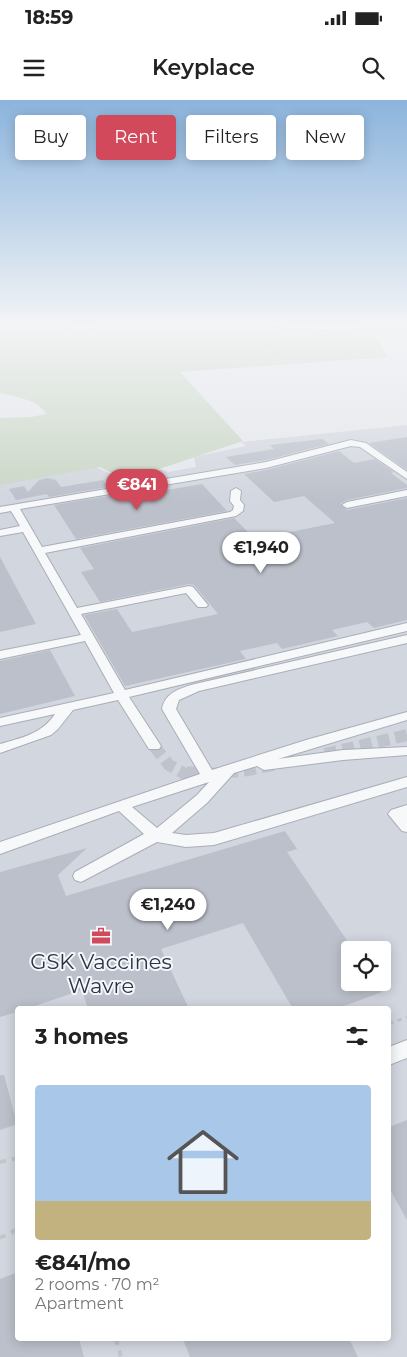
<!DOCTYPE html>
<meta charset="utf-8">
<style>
:root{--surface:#fff;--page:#f6f6f6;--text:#222;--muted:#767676;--accent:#d1495b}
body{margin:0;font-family:Montserrat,sans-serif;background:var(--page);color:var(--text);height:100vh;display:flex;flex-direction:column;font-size:19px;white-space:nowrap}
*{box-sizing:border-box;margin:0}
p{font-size:16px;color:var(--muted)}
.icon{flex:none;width:28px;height:28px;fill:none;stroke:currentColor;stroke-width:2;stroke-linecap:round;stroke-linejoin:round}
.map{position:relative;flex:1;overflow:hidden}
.panel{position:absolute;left:15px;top:906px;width:376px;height:335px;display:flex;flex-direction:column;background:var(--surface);border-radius:5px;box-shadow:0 2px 12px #0003}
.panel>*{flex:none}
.top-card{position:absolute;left:15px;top:15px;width:378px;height:45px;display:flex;gap:10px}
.fabs{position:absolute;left:341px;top:841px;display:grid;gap:10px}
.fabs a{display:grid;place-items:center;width:50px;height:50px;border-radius:5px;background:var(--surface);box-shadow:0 2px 12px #0003;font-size:25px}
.price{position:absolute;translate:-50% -42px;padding:0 11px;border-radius:18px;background:#fff;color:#222;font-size:16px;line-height:32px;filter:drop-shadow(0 1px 2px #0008)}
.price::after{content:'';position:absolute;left:50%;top:30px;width:15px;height:11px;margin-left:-8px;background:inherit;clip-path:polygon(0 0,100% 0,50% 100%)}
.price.current{background:var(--accent);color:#fff}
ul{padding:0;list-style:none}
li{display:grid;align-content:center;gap:10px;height:265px;padding:0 20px}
li span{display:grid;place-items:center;height:155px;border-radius:5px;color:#555}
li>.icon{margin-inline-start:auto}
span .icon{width:90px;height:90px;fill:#fffc;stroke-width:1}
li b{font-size:21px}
h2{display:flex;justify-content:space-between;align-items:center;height:60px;padding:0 20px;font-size:21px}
.chip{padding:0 18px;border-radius:5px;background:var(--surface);box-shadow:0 2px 12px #0003;font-size:18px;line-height:45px}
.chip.current{background:var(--accent);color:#fff}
.status{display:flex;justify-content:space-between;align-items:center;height:35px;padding:0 25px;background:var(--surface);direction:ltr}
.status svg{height:14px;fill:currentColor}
header{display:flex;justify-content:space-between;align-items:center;height:65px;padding:0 20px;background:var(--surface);font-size:22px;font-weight:600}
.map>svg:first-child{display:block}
.built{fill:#d2d6de;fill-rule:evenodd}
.green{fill:#c9d6c5}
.building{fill:#bbc0ca}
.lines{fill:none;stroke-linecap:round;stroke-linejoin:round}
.minor-tunnel-far1{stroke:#bfc3cb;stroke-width:12;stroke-dasharray:12 6;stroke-linecap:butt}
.minor-tunnel{stroke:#bfc3cb;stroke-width:17;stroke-dasharray:17 8;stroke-linecap:butt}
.minor-casing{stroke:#a9aeb7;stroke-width:2}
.path-far2{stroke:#c2c5cb;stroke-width:1;stroke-dasharray:2 2;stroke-linecap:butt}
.path-far1{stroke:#c2c5cb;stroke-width:3;stroke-dasharray:4.5 4.5;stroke-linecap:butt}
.path{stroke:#c2c5cb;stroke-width:4;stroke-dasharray:6 6;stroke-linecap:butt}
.minor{fill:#f7f8fa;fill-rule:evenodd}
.labels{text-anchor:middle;stroke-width:4;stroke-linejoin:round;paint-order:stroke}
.near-poi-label{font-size:21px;fill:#2b3445;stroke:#f4f6f9}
</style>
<div class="status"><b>18:59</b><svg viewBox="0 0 49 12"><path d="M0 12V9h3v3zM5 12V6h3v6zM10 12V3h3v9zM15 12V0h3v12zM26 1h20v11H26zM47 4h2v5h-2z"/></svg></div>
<header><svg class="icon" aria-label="menu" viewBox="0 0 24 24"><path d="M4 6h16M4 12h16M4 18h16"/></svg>Keyplace<svg class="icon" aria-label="search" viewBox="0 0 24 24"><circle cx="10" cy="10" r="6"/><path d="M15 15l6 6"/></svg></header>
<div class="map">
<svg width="407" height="1257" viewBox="0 0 407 1257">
<rect width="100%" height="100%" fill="#e4e7ec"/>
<!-- built -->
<path class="built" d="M407 325V1257H0V384L94 366 125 381 153 366 168 372 196 367 194 357 246 346 241 342ZM350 850H382V882H350ZM18 909H389V1239H18Z"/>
<!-- green -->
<path class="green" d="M0 225H401L407 227V234H374L388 257 180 272 243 341 126 380 100 367 0 385V318L31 317 46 314C39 300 14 296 0 293Z"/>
<!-- building -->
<path class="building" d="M407 337V370L369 343Z
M322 339 329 344 266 360 235 365 226 357 274 349 270 345Z
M339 351 354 363 375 359 394 372 391 373 407 385V388L347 400 340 404 347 410 407 398V520L374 528 367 522 332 530 338 536 282 549 277 543 240 551 246 559 125 586 84 515 117 509 132 532 218 514 194 485 189 484 100 502 81 472 94 469 80 448 234 418 255 439 335 423 304 396 274 402 244 374 266 370Z
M47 378 56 380 61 387 103 380 108 387 49 397 47 394 16 400 9 389 24 386 28 392 39 380Z
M202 384 227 411 76 439 54 405 114 395 116 399Z
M0 457 36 524 0 532Z
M50 550 75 596 0 614V561Z
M285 731 297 749 287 752 350 845V882H375L382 892 336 909H293L243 823 161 849 189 909H88L82 890 26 909H18V912L0 917V772L87 748 58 775 66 796Z
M0 975H4L17 1024 0 1030Z
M407 1020V1120L389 1088V1027Z
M18 1172V1239H79L84 1257H0V1179Z
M183 1239H349L358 1257H190Z"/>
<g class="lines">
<!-- minor-tunnel-far1 -->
<path class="minor-tunnel-far1" d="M154 646 169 665 189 676
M325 654 407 635
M190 676 248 670 277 664"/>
<!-- minor-tunnel -->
<path class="minor-tunnel" d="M187 675H202"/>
<!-- minor casing -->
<g class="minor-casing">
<path id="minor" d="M90 225H99L85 231 68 228C73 224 83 228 90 225Z
M273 225 341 227 381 225 341 231 276 227Z
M351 340 366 343 407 372V379L360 347 351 346 266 368 20 409 42 447 230 412 233 410 234 406 230 401 231 391 236 388 241 391 240 400 244 405 243 411 236 416 45 453 77 508 189 486 193 487 208 505 206 507H198L186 493 81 514 125 590 407 523V531L129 597 161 646 159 649H149L118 600 73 610 58 629 51 635 0 653V644C21 638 42 634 55 614L0 626V618L114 593 85 541 0 559V551L81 535 23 432 0 436V430L20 426 11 411 0 413V407L266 362Z
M407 390V396L347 408 342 405 347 402Z
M407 535V543L199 591 179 600 176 609 212 670 306 640 407 612V620L278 659 343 650 407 647V655L343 660 264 670 257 666 234 673 207 703 172 733 186 735 214 733 407 677V687L214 745 186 747 157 742 81 782 75 780 73 776 75 772 144 734 119 711 0 754V742L200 674 162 609C165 592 181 588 195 584ZM209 682 197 695 157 728 132 707Z
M407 705V732L402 731 388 714 391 710Z
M407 940V958L389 965V947Z"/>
</g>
<!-- path-far2 -->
<path class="path-far2" d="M228 225 233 229 229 238 232 241 275 247 279 234
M267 265 275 247"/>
<!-- path-far1 -->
<path class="path-far1" d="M389 924 407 917"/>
<!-- path -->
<path class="path" d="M0 1062 18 1058
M0 1138 18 1129
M116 1239 121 1257"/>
<!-- minor -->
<use href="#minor" class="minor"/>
</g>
<!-- sky -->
<linearGradient id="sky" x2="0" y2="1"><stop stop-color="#8bb4dd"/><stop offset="0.56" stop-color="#f3f4f6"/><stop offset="1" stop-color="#f3f4f6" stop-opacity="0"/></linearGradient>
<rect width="407" height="401" fill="url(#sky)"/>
<!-- icons -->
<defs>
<g id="office-bare" transform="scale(1.5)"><path d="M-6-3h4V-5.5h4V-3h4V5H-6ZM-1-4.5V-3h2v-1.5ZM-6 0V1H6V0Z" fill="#d1495b" stroke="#f4f6f9" stroke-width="2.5" paint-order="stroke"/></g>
</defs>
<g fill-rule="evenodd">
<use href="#office-bare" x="101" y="836"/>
</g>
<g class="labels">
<!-- near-poi labels -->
<g class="near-poi-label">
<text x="101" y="869">GSK Vaccines<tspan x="101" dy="24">Wavre</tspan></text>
</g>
</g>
</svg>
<div class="fabs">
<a><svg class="icon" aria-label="locate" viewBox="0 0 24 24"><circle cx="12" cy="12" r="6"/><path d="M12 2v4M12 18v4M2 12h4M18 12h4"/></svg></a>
</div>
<b class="price current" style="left:137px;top:411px">€841</b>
<b class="price" style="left:261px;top:474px">€1,940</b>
<b class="price" style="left:168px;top:831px">€1,240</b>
<div class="top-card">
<a class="chip">Buy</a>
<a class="chip current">Rent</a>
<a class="chip">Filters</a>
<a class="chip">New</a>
</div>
<section class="panel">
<h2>3 homes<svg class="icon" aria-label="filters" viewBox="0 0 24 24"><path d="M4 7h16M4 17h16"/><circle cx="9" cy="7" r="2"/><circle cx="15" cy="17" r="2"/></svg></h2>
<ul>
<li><span style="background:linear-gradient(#a9c7e8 75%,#c2b280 0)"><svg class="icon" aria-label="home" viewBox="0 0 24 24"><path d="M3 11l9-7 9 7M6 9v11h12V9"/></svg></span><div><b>€841/mo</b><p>2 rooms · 70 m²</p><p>Apartment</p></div></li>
</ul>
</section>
</div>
